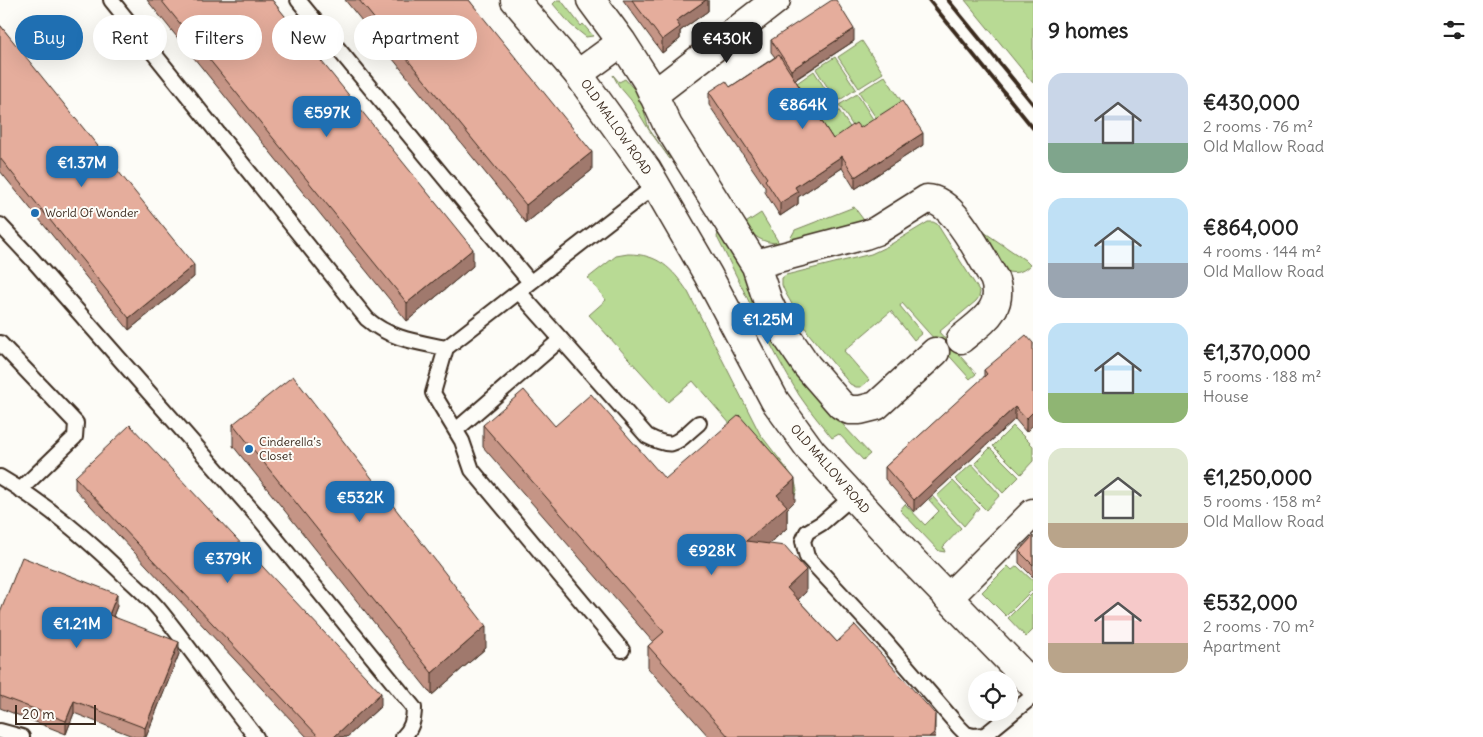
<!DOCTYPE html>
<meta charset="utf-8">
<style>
:root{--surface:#fff;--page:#f6f6f6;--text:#222;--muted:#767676;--accent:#1f6fb2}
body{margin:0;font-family:Delius,sans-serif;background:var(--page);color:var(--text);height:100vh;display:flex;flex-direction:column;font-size:19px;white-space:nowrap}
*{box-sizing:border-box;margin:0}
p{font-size:16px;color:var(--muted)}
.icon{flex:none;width:28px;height:28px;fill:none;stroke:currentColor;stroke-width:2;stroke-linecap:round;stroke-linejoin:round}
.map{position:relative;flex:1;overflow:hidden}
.sheet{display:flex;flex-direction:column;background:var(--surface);width:450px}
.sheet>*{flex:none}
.hud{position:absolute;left:15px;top:15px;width:475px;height:45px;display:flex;gap:10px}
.controls{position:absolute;left:968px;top:671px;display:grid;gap:10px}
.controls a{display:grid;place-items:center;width:50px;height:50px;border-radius:50%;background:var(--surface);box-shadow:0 5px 20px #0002;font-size:25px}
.scale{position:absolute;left:15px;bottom:12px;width:81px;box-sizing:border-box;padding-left:5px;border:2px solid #3b2a1e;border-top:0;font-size:14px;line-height:18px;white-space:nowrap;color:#3b2a1e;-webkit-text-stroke:4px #fdfcf7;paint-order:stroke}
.price{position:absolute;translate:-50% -42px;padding:0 11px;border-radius:10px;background:var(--accent);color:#fff;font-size:16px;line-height:32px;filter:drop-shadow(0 1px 2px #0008)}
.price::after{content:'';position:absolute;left:50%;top:30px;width:15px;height:11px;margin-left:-8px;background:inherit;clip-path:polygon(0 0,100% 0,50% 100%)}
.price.active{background:#222;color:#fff}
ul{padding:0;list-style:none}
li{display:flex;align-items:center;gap:15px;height:125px;padding:0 15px}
li span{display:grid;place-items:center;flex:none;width:140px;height:100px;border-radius:15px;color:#555}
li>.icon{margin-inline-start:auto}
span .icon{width:60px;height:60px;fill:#fffc;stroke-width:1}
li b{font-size:21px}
h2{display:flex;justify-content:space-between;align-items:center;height:60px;padding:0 15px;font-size:21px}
.chip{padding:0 18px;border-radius:22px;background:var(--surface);box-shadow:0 5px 20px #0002;font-size:18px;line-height:45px}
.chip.active{background:var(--accent);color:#fff}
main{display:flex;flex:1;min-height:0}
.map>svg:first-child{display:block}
.green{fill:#b8da94;stroke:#7a8259}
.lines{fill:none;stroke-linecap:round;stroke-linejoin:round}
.service-casing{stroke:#3b2a1e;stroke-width:18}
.minor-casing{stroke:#3b2a1e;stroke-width:31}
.tertiary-casing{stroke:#3b2a1e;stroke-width:31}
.service{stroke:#fdfcf7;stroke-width:14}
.minor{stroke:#fdfcf7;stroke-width:28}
.tertiary{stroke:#fdfcf7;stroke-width:28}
.rail{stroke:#3b2a1e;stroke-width:4}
.wall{fill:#c59586;stroke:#3b2a1e}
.shaded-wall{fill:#a0796d;stroke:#3b2a1e}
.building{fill:#e5ad9c;stroke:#3b2a1e}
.poi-dot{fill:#1f6fb2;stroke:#fdfcf7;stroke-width:2}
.labels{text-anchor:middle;stroke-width:4;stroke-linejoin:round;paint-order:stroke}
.street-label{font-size:12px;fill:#3b2a1e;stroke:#fdfcf7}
.poi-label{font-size:12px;fill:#3b2a1e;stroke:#fdfcf7;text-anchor:start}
</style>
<main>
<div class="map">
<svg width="1033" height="737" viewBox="0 0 1033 737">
<rect width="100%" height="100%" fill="#fdfcf7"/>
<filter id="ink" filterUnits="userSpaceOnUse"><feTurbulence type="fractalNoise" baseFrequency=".02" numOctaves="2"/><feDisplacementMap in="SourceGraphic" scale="10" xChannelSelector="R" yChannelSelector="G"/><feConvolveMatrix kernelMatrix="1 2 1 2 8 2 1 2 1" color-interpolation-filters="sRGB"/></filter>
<g filter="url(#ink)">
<!-- green -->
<path class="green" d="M557 0H561L581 26 583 24 593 36 586 37 571 25 553 4Z
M965 0H1033V83Z
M862 41 883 73 859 88 838 57Z
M835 57 856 89 837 102 816 69Z
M814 71 834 103 815 116 797 88 799 86 797 83Z
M613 75 619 82 625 79 640 96 649 129 670 159 649 130 631 100 619 86Z
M885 76 902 102 880 124 859 92Z
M857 94 878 127 861 138 839 105Z
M836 106 855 135 832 158 817 119Z
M953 196 981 230 1025 260 1030 265C1021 274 1013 274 1001 270Z
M854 207 866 223 791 243 790 239 795 230Z
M761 213 779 243C762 243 754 237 744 224Z
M928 222H933L937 224 980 292 979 297 976 301 939 332 976 374 970 379 902 303 900 306 922 333 914 340 891 311 844 351 869 380 861 387H856L850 384 809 334 785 292 782 285V278L786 275 871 254 888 246Z
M718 233 742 271 761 314 795 366 845 427 870 454 863 460 839 434 832 438C821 424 809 410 799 395 768 344 744 290 717 237Z
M628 254C658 254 672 268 688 292L760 434 794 478 797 490 794 498 693 381 668 402 589 315 606 300 588 278 616 256Z
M1013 426 1033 446V461L1021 474 993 446Z
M990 448 1019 477 1003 493 975 463Z
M972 464 1000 495 986 510 955 479Z
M953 481 979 508 964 526 937 496Z
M933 497 961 528 943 547 945 552 939 551 900 510 905 504 925 525 939 511 929 500Z
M1008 566 1012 570 1017 566 1033 581V589L1006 616 982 592Z
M1033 593V630L1026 637 1008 618Z"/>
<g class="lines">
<!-- service casing -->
<g class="service-casing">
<path id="service" d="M111 0 367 319C390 339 417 342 446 348
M298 0 530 282
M0 225 32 259 259 518 414 708C414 719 412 729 403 737
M519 292 647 436C676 451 676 442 699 423
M0 343 76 423 75 437 20 490
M456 430 561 339
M0 477C45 503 86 538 123 574 136 586 150 598 161 612 194 653 223 696 256 737
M852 497 822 523 807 532 803 541 807 557 885 641 959 727 966 734 973 736 985 735 1033 696
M622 650 472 470 462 441 433 393 446 348 656 185
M0 731 22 737"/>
</g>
<!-- minor casing -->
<g class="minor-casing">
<path id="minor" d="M591 0 622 42
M578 74 622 42 647 81 668 126 756 266 763 262 865 235 876 231 927 199C954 199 981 257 994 278 1006 309 981 322 961 339
M653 95 776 0
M756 266 768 302 779 325 807 366 841 405 849 410H860L876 406 935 352
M948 598 1033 513"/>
</g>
<!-- tertiary casing -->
<g class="tertiary-casing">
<path id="tertiary" d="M515 0 578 74 647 170 708 275 775 401 812 452 911 559 1033 685"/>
</g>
<!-- service -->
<use href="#service" class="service"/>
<!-- minor -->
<use href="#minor" class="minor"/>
<!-- tertiary -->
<use href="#tertiary" class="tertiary"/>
<!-- rail -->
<path class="rail" d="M929 0 1033 128
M948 0 1033 104"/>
</g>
<!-- wall -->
<path class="wall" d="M147 0H272L473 266 407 321Z
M345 0H469L592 170 526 223Z
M623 0H708V11L680 31V39L662 53Z
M0 25 194 277 129 330 0 171Z
M771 40 854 41 795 80 833 139 860 128 923 145 855 189 842 168 798 197V204L780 216 765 192V187L709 105V92L730 87 775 57 771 52Z
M1033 343 1026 432 1015 419 914 512 885 479V467L984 378V370Z
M233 424 486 648 432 695 233 446Z
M483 425 555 426 665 479 795 501 787 509V528L769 544 806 592 798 600 837 642 935 737H709L648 668V646L653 642 483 447Z
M75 477 381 706 347 737H307L75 489Z
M1033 536V577L1019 563V551Z
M117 606 113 616 179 654 146 737H135L74 713 66 734 0 708V613Z"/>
<!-- shaded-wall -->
<path class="shaded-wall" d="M706 0H708V11L680 31V39L662 53V40L676 21Z
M854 29V41L791 82V70Z
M923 133V145L855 189V177Z
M592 152V170L526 223V205Z
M842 156V168L798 197V204L780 216V203L795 187Z
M473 249V266L407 321V303Z
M194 265V277L129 330V318Z
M1015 407V419L914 512V500Z
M1033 412V425L1026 432V419Z
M795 479V501L787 509V528L746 563V541L777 495Z
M806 570V592L787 610V588Z
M117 594V606L109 627V615Z
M486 626V648L432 695V673Z
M179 642V654L146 737H145V728Z
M381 693V706L347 737H334Z
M74 701V713L66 734V721Z
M935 714V737H929Z"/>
<!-- building -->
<path class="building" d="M161 0H272L473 249 407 303Z
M359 0H469L592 152 526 205Z
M632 0H706L676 21 680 27 662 40Z
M832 0H836L854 29 791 70 771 40Z
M0 25 194 265 129 318 0 158Z
M779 55 833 139 856 123 860 128 902 101 923 133 855 177 842 156 795 187 798 192 780 203 765 180 767 178 709 92 726 81 730 87Z
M1026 335 1033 343V412L1026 419 1015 407 914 500 885 467 987 374 984 370Z
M293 376 486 626 432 673 233 424Z
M524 390 555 426 591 394 665 479 739 415 795 479 777 495 787 506 746 541 785 546 806 570 787 588 837 642 855 625 935 714 934 733 929 737H729L648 646 664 632 483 425Z
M130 425 381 693 334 737H319L75 477Z
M1033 536V565L1019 551Z
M22 557 117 594 109 615 179 642 145 728 74 701 66 721 0 696V613Z"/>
</g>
<!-- markers -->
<g class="poi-dot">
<circle cx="35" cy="213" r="5"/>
<circle cx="249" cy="449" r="5"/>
</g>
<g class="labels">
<!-- street labels -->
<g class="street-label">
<text transform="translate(616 127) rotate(55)" y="4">OLD MALLOW ROAD</text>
<text transform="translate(830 469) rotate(49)" y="4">OLD MALLOW ROAD</text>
</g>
<!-- poi labels -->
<g class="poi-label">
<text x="45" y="217">World Of Wonder</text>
<text x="259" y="446">Cinderella’s<tspan x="259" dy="14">Closet</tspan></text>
</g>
</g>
</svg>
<div class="controls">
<a><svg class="icon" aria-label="locate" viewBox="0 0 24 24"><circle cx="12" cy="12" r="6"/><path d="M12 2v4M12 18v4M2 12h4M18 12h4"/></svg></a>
</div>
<div class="scale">20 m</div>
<b class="price active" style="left:727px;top:64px">€430K</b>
<b class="price" style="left:803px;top:130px">€864K</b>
<b class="price" style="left:327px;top:138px">€597K</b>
<b class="price" style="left:82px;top:188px">€1.37M</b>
<b class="price" style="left:768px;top:345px">€1.25M</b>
<b class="price" style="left:360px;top:523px">€532K</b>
<b class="price" style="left:712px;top:576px">€928K</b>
<b class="price" style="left:228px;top:584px">€379K</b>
<b class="price" style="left:77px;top:649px">€1.21M</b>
<div class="hud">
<a class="chip active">Buy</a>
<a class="chip">Rent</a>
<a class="chip">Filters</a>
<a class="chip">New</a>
<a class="chip">Apartment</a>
</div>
</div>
<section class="sheet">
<h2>9 homes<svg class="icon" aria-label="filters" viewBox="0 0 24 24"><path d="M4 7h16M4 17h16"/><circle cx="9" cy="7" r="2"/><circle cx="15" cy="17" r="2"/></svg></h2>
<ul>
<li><span style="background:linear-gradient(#c9d6e8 70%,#7fa58c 0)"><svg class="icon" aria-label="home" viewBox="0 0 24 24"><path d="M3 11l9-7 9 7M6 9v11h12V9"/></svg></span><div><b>€430,000</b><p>2 rooms · 76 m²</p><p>Old Mallow Road</p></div></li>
<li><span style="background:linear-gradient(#bfe0f5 65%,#9aa5b1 0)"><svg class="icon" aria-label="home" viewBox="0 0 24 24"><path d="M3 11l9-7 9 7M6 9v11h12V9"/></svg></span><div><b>€864,000</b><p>4 rooms · 144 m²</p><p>Old Mallow Road</p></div></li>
<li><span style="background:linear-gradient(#bfe0f5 70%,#8fb573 0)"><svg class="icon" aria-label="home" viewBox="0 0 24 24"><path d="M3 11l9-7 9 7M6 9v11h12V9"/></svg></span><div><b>€1,370,000</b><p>5 rooms · 188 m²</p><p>House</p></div></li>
<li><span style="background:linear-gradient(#dfe7d0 75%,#b9a48a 0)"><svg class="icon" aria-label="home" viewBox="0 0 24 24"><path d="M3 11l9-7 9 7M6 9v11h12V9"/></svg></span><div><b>€1,250,000</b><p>5 rooms · 158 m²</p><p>Old Mallow Road</p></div></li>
<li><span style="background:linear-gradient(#f6c9c9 70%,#b9a48a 0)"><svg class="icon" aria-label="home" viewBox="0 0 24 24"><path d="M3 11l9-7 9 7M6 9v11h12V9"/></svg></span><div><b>€532,000</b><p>2 rooms · 70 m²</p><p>Apartment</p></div></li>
</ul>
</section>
</main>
